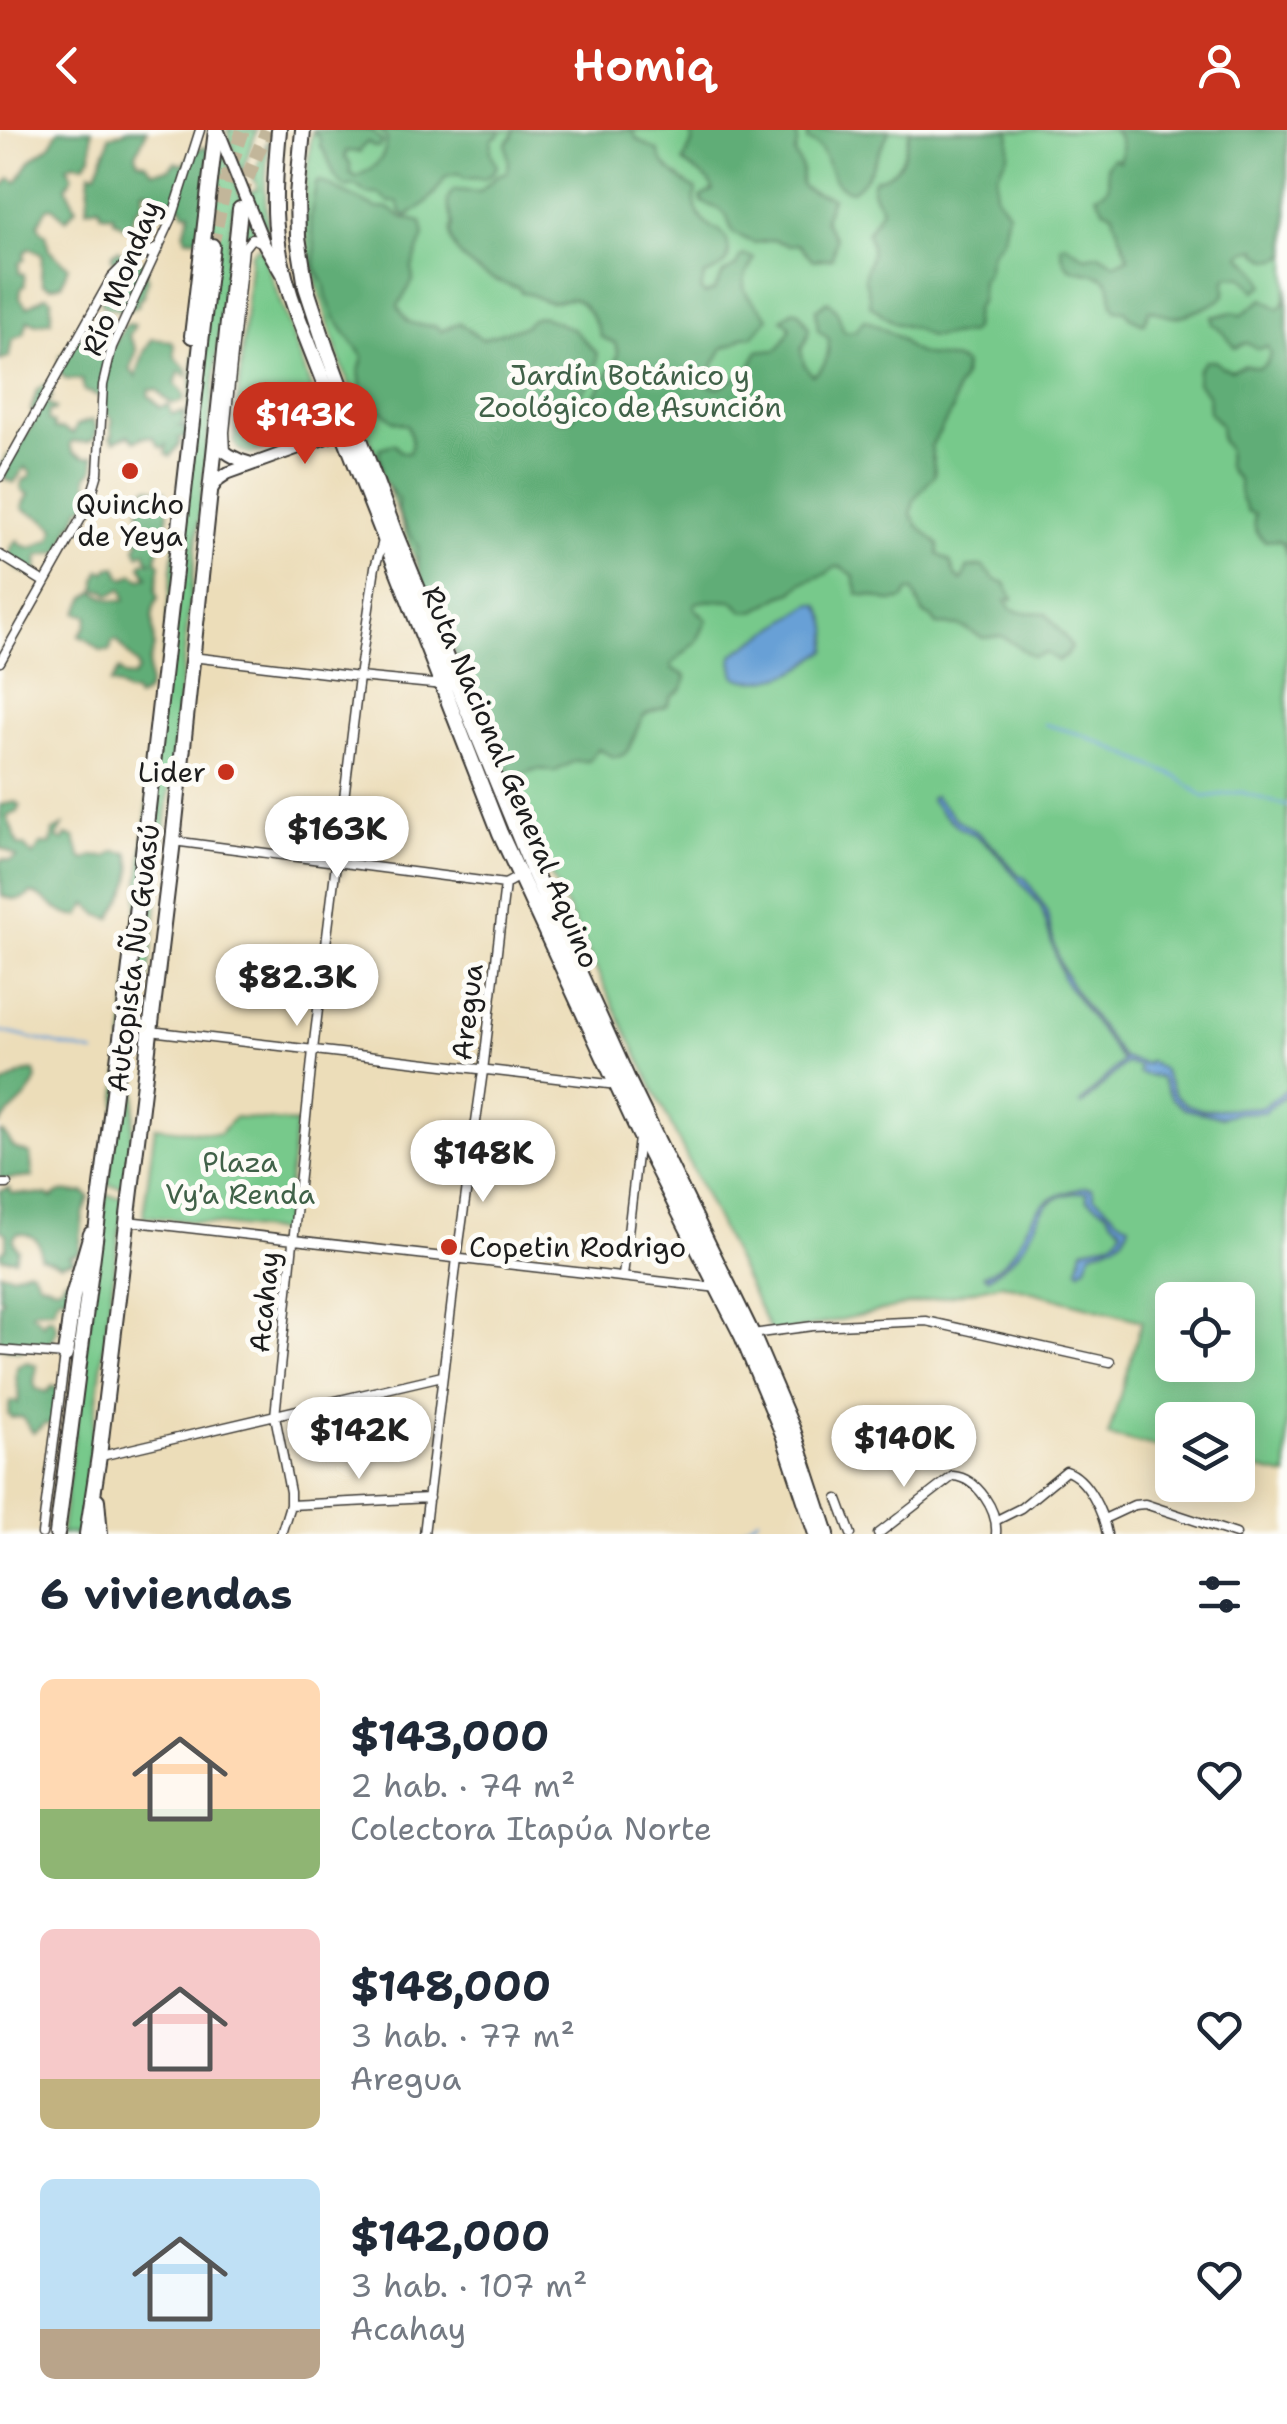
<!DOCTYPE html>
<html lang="es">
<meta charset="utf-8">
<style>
:root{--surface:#fff;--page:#f6f6f7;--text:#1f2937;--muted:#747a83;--accent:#c8321e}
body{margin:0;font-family:"Shantell Sans",sans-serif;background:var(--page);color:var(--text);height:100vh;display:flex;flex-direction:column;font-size:38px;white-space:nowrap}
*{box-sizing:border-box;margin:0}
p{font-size:32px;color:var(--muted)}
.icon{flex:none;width:55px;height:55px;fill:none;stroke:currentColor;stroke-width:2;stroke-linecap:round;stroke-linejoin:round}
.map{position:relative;height:1404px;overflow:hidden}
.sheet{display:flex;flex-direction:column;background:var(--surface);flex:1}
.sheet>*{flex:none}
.tools{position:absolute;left:1155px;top:1152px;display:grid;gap:20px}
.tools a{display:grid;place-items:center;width:100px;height:100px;border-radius:15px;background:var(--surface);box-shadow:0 5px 25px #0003;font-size:50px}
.price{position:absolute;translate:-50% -85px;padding:0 22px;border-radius:35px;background:#fff;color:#222;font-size:32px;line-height:65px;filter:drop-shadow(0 2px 5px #0008)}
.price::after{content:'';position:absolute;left:50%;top:60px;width:30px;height:22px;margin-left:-15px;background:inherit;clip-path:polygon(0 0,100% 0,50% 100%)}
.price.current{background:var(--accent);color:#fff}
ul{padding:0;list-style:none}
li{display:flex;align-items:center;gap:30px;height:250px;padding:0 40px}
li span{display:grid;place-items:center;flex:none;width:280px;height:200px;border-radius:15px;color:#555}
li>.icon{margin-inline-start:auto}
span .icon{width:120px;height:120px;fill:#fffc;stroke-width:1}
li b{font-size:42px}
h2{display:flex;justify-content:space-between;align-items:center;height:120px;padding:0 40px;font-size:42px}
header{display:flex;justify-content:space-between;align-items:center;height:130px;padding:0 40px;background:var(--accent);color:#fff;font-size:45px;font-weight:600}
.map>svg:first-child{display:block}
.green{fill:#77c98b;stroke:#4a7254;stroke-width:2.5;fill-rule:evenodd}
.forest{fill:#61ad77;stroke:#3e644a;stroke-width:2.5}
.water{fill:#68a0d6;stroke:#425e79;stroke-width:2.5}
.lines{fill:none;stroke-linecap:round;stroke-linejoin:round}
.stream{stroke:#68a0d6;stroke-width:2.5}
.highway-tunnel{stroke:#c2b69a;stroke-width:14;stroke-dasharray:14 7;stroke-linecap:butt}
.street-casing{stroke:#3b3934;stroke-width:11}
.secondary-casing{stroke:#3b3934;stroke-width:15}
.highway-casing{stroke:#3b3934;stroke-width:18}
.street{stroke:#fff;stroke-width:8}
.secondary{stroke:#fff;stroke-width:11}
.highway{stroke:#fff;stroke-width:14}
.poi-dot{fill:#c8321e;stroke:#fdfcf7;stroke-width:4}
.labels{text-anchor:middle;stroke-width:10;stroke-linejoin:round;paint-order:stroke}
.street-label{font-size:28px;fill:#1c1c1c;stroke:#fdfcf7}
.park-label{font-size:28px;fill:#406148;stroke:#fdfcf7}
.poi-label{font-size:28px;fill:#1c1c1c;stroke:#fdfcf7}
</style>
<header><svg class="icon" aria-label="back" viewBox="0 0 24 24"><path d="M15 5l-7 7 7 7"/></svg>Homiq<svg class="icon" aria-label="person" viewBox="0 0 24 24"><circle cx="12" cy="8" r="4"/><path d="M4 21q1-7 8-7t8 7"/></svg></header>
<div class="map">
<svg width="1287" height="1404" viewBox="0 0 1287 1404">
<rect width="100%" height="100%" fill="#fdfcf7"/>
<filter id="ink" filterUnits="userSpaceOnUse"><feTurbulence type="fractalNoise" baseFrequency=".01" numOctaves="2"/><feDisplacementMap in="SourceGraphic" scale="20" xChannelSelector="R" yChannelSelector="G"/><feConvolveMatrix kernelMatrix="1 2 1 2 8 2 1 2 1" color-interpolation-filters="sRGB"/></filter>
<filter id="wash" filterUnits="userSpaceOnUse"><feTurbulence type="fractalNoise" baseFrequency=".0048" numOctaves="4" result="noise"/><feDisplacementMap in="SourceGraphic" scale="40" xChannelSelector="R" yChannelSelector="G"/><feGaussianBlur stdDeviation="2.25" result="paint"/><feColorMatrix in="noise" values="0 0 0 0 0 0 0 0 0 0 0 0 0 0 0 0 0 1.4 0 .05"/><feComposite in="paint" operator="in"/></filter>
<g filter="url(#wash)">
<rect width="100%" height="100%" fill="#ecddb9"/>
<!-- green -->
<path class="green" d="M227 0H257L243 39 255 43 269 7 265 58 268 107 249 62 258 59 256 51 253 50 255 44 240 39Z
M312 0H1287V1346L1238 1335V1290H1172V1321L1108 1306 1142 1191 1002 1154 772 1205 506 652 423 450 338 225 312 137 304 91 306 49ZM1172 1170H1238V1235H1172Z
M220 14 256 103 247 105 242 110 246 79 233 77 126 1057 108 1055 206 111Z
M258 117 262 120 325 298 250 324 239 319 234 311 251 123Z
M235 987 296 993 283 1102 143 1086 155 997 219 1004Z
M106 1065 124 1067 79 1404H61Z"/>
<!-- forest -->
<path class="forest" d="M59 0H92L91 26 85 34 74 33 67 36 73 46 66 57 76 78 66 90 52 77 47 78 38 94 41 101 46 104 49 120 68 136 62 154 51 157 43 154 41 146 42 125 30 118 24 123 25 129 19 133V143L24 144 25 155 21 159 20 168 27 177 46 166 51 169V191L37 194 28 190 24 204 12 210 9 227 0 231V56L5 54 10 48 17 52C22 45 26 35 32 29 43 19 53 18 56 3Z
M130 0H147L136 24 138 32 145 33 153 42 169 39 176 32 182 35 198 19 205 17 210 20 201 108 186 109 184 103 190 82H183L182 76 176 74 161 85 150 61 143 60V73L135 82 130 95 125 97 114 90 113 85 101 84 99 77 87 79 90 42 96 43 108 14 109 6Z
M313 0H370L383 12 379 17H374L368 12 361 18 360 22 346 21 345 28 350 33V43L356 47C374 38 385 31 387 9L380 0H500V4L492 9 491 22 497 37 491 45 483 49 477 47 465 48 459 43 446 46C436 63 425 77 407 86L401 82 398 72H389L379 64H367L355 55 345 57C329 46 332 28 320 16V9Z
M514 0H632L637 9 658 21C662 39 683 50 696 60 693 74 697 88 709 96 718 103 715 95 723 104 729 111 731 127 725 134 720 140 710 142 704 146L701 161 705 164 714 161 723 144 736 136 740 127 744 125 754 128C752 136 744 145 744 152 742 168 761 175 768 188L753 206 743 207 736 213 723 218C717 229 706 244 710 256 713 256 716 257 719 257 723 256 749 240 750 238 753 232 754 226 758 221 764 219 771 221 776 220 782 218 786 205 790 200L789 195 782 189 794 180 799 182 809 198 807 208 801 220 804 234 812 245C827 240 829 223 829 209L818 200 816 180 828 171C842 183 837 189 845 202L855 201 864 190C871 192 893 204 900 208 904 211 906 217 911 219 928 230 950 224 964 234L963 248 956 260 953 279 931 316 935 344 914 370 911 384 918 396 939 415 938 424 950 431 955 445 961 451 964 448 967 438 982 436 995 449 1005 453 1013 469 1006 470 1010 478 1019 482 1046 483C1053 495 1067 505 1071 518L1066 526 1058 531 1046 523 1033 527 1002 506 983 508 960 496 937 495 932 488 923 483 913 461H908L904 469C885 474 887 469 871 466 867 465 862 466 858 464L853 445 841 437H836L824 445 802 453 793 462 783 465 757 480 748 482 743 481 733 471C721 471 707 469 696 473L694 477 707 490 697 511 671 535 673 539 686 546C684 560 681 560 671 567L667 576C660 580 651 580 645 585 634 594 634 632 612 626 607 624 602 621 597 619L589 631H575L554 642C535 636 532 640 515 649L511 647 508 637 490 615V606L480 595 479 581 467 566 464 537 452 515V503L439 495 435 486 433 471 423 454 418 436V417L401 389 398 380V370C387 352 382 357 381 334 380 329 379 323 380 318L394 314 400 321 408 323C415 314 410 304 407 295L393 291 379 278 363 269 359 241 363 227 334 187 327 169 324 154 315 137V117L310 88 316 53 320 51 376 78 390 79 402 87 421 92 424 106 412 137 413 151 398 176C409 199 414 193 436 196L441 201 459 193 482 209 525 196 532 189 541 186 573 199 597 223C600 253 575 269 555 287L558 290H572L576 281 595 265 616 231 618 222 615 213 601 207C598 196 587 173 574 169 566 167 560 173 551 172 540 171 532 163 521 162L519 158C496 153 454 133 451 106 450 93 455 102 452 89 449 76 443 71 454 60L480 62 497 45 507 42 509 33 506 13 512 7Z
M687 0H794L798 9 795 24C797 29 801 34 802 39 803 50 796 54 808 60 817 64 824 64 832 68L825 87V92L836 109 832 128 813 130 798 114 788 115 774 110 754 113 733 103 726 85 719 79 702 72 701 67 713 60C709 45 694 43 683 32L693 11 691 2Z
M808 0H890C878 20 872 48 852 61 821 55 835 17 807 11Z
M910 0H1010L1009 24 997 45 996 60V65L1008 82 1003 108 991 123 987 142 981 151V170L975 179 973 199 970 203 930 207 913 198 894 193 870 175C870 165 867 159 865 150 863 132 878 130 867 103L882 79C877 67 867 63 875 49 902 45 905 24 910 0Z
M1113 0H1287V124C1276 132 1268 131 1257 122V119L1244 122 1241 126C1252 136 1259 140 1264 155L1255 161 1243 147 1228 146 1225 150V165C1218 174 1186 186 1174 187 1166 187 1157 181 1149 180L1144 194 1131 188 1125 181 1116 180C1108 169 1114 156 1105 149 1087 135 1063 152 1061 116L1065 114 1085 127 1099 124 1115 134 1128 128C1125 111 1115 101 1113 83L1104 79 1096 65C1116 58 1106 51 1107 35L1113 28 1119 31C1123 21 1122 8 1113 0Z
M118 120 132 133 144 131 148 149 143 167 139 170 138 176 125 182 112 178 107 179 102 175 101 169 106 160 112 159 120 136 112 130V124Z
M1287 157V425L1283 413 1277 410 1265 411C1256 405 1252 394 1255 384L1248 382 1241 369 1238 349 1231 343 1227 334 1228 320 1221 310 1220 295 1209 282 1208 265 1197 252 1198 240 1206 230 1215 231 1222 237 1231 240 1245 235 1259 238 1267 233 1270 224 1267 216 1258 219 1246 213 1235 218 1223 202 1213 194 1212 187 1233 182 1241 185 1263 169 1279 179 1284 174Z
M91 192 94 206 99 205 98 218 106 228 124 197 128 194 135 195 129 206C141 227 136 217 130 239L136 247 144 222 152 209 172 211 174 215 175 227 187 240V246L179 242 175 254C181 260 185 261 183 271 169 278 165 267 157 260H149L148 265 160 277 169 275 172 284 184 282 183 295 180 296 185 297V307L179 308 180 313 170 327 166 324V315L163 318 159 316 153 307H143L135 311 129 305 114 311 110 307 113 305 111 297 113 290C95 276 115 268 84 261L82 250 65 249 58 240 60 226Z
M46 254 50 256 52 268H49L48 274 56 278 55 280 49 281 48 291 54 293 55 299H63L73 304 77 295 92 290 97 298 95 308 87 312H72L70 315 73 322C81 326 85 329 94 326V339L87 346 89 364 86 375 80 378 74 394H71L61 422 38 426 37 443C15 447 0 424 18 410L21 415 32 418 51 409 55 398 42 388 24 380 22 377 29 364 22 361 21 355 23 350 29 348 31 343 25 337 14 353 5 349 4 344 9 337 1 341 0 337 8 325H12L19 320V317L35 289 31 280 37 260Z
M150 357 165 361C167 371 169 387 166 397 163 409 157 419 156 431L160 434 156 459 158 468C149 481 154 502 154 517 154 519 150 529 149 532 146 549 157 559 137 568L134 563H127L119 556 110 554 119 540 124 546 133 547 138 541 137 535 116 510 112 512 110 521H101L88 510 79 506 86 496 88 486 77 483 86 467 95 461C102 467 117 473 125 470L122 459 110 465 105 461 96 459V450L100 440 105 442 110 438 117 437 120 446 125 449 133 444 141 449 148 447 141 436 143 432H151L147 428 145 421 139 425 136 417 140 411 135 406 141 401 147 405 150 403C139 386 135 377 146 358Z
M16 672 20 676 18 682 7 686 18 715 24 716 33 726 41 714H51L53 701 63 696 57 708 63 710 66 705 75 708 80 726 84 730 93 726 107 727 115 721 128 723C139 747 122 767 111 789L99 785 87 774 80 786C57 788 52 768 31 763 22 772 13 770 2 766L0 732 3 729 10 731 17 727 0 717V675Z
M35 941 37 949C27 973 14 975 0 994V956L23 943Z
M0 1002 4 1003 14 1018 30 1024 33 1047 0 1050Z
M9 1058 12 1063 47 1065 52 1068C65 1055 72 1066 84 1062L89 1067 83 1085 79 1123 69 1126 74 1130 60 1134 40 1127C41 1110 35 1105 18 1103L14 1107V1113L18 1119 15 1129 2 1128 1 1123 6 1118V1104L0 1100V1061Z
M28 1139 33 1141 39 1152 56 1157 62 1154 65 1149H70L68 1169 62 1165 57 1168 54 1179 37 1180 32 1183 43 1194 45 1189 51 1187C60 1197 56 1203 50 1214 39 1216 29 1213 20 1221L0 1217V1174L3 1169 0 1167V1142L12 1145Z
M28 1232 37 1236 34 1252 36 1259 46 1262 53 1256 58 1258 53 1294H45L33 1303 24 1289 21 1287 11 1288 8 1284 10 1272 15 1271 18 1273C22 1260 12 1249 18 1235Z"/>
<!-- water -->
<path class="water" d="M812 474 819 475C829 491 830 502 827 521 815 525 809 534 799 539 783 548 750 556 735 546L732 530 734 524Z
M934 666 957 690 977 702 996 719 1018 744 1025 748 1046 779 1055 818 1062 838 1076 863 1123 928 1146 934 1149 931 1163 940 1175 965 1187 975 1204 980 1263 977 1285 960H1287V965L1264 982 1237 983 1221 987 1185 979 1172 969 1161 948 1139 943V936L1125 933 1082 975 1080 974 1122 931 1063 849 1041 777 1034 768 992 718 976 706 958 697 941 682 930 669Z
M1084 1057 1092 1058 1094 1067C1108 1074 1114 1090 1129 1094 1125 1114 1109 1115 1092 1122L1085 1137 1080 1141 1078 1139 1083 1119C1098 1114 1117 1115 1122 1098L1113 1091 1106 1081 1087 1069V1062C1036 1063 1042 1092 1019 1122 1010 1133 998 1140 988 1148L984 1145C1026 1126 1018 1095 1046 1072 1057 1064 1071 1061 1084 1057Z"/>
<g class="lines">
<!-- stream -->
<path class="stream" d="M1044 594 1083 605 1177 647 1204 667 1241 662 1287 676
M0 901 94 923
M734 1404 759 1388"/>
</g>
</g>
<g filter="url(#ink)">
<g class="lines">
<!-- highway-tunnel -->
<path class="highway-tunnel" d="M242 68 246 51 267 0
M212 116 228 44 243 0"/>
<!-- street casing -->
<g class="street-casing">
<path id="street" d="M226 322 225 302 244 118 252 108 263 113
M0 347 112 147 123 136 159 117
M0 425 44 452
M192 527 359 547 443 555
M0 532 88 376 98 343 103 255 112 217 172 88 200 0
M173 711 505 754
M150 901 617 955
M0 1054H7
M127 1091 718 1158
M623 1146 639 1008
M752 1204 813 1196 926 1191 1110 1232
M0 1220 65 1225 42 1404
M101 1326 442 1246
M838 1369 851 1404
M290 1375 429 1368
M1104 1389 1134 1375 1145 1374 1236 1404
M997 1390 1021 1378 1066 1341C1088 1348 1103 1383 1107 1404
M281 1404 290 1375V1362L275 1286 313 920 359 547 375 437 384 408
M424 1404 457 1128 483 941 505 754 523 744
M878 1404 953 1346C978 1348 998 1381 996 1404"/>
</g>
<!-- secondary casing -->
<g class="secondary-casing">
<path id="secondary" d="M218 0 264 114 282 145
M215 310C221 322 237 330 250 333
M211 360 219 349 228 343 342 302"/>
</g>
<!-- highway casing -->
<g class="highway-casing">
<path id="highway" d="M279 0C272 73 271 114 297 184L500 703 639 1003 742 1206 783 1304 816 1404
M303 0 297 66 298 107 306 157 327 221 395 403 532 738 629 952 752 1204 793 1300 827 1404
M192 206 216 0
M65 1225 73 1166 91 1104
M97 1370 100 1404
M57 1404 128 854 212 116
M87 1404 99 1326 173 711 240 79"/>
</g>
<!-- street -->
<use href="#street" class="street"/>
<!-- secondary -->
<use href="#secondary" class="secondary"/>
<!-- highway -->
<use href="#highway" class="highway"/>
</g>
</g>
<!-- markers -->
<g class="poi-dot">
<circle cx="130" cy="341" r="10"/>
<circle cx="226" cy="642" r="10"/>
<circle cx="449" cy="1117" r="10"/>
</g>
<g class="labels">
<!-- street labels -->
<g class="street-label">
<text transform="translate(121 148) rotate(-68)" y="10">Río Monday</text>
<text transform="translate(511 647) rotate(67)" y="10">Ruta Nacional General Aquino</text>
<text transform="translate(133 828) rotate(-83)" y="10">Autopista Ñu Guasú</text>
<text transform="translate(467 882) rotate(-83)" y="10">Aregua</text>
<text transform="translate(264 1172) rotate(-84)" y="10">Acahay</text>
</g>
<!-- park labels -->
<g class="park-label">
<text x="630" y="255">Jardín Botánico y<tspan x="630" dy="32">Zoológico de Asunción</tspan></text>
<text x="240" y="1042">Plaza<tspan x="240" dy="32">Vy'a Renda</tspan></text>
</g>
<!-- poi labels -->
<g class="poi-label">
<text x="130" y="384">Quincho<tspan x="130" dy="32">de Yeya</tspan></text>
<text x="206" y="652" text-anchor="end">Lider</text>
<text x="469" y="1127" text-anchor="start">Copetin Rodrigo</text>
</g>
</g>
</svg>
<div class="tools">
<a><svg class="icon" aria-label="locate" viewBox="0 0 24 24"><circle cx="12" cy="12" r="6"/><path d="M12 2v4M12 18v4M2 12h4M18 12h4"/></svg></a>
<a><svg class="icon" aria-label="layers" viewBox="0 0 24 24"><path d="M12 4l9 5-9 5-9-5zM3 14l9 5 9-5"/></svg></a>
</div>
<b class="price current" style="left:305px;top:337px">$143K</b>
<b class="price" style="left:337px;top:751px">$163K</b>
<b class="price" style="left:297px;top:899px">$82.3K</b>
<b class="price" style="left:483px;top:1075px">$148K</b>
<b class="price" style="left:359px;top:1352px">$142K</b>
<b class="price" style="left:904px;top:1360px">$140K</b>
</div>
<section class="sheet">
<h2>6 viviendas<svg class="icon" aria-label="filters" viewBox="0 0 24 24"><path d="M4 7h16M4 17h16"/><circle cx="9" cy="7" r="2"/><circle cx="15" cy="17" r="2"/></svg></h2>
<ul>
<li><span style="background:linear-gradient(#ffd9b3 65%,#8fb573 0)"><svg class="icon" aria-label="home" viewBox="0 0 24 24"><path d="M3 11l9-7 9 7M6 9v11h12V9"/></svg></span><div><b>$143,000</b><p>2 hab. · 74 m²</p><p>Colectora Itapúa Norte</p></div><svg class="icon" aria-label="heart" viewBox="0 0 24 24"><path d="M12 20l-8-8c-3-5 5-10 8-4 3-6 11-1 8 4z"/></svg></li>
<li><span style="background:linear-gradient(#f6c9c9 75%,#c2b280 0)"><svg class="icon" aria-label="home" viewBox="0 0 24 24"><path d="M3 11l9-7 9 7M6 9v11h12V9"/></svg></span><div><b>$148,000</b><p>3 hab. · 77 m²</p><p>Aregua</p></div><svg class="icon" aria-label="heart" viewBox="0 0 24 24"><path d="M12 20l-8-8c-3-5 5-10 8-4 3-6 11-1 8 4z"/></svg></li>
<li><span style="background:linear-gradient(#bfe0f5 75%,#b9a48a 0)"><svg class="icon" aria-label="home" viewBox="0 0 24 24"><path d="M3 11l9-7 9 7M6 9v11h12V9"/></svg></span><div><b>$142,000</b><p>3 hab. · 107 m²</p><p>Acahay</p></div><svg class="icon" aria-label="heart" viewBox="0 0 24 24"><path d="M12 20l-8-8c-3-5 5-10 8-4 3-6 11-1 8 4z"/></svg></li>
</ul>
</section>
